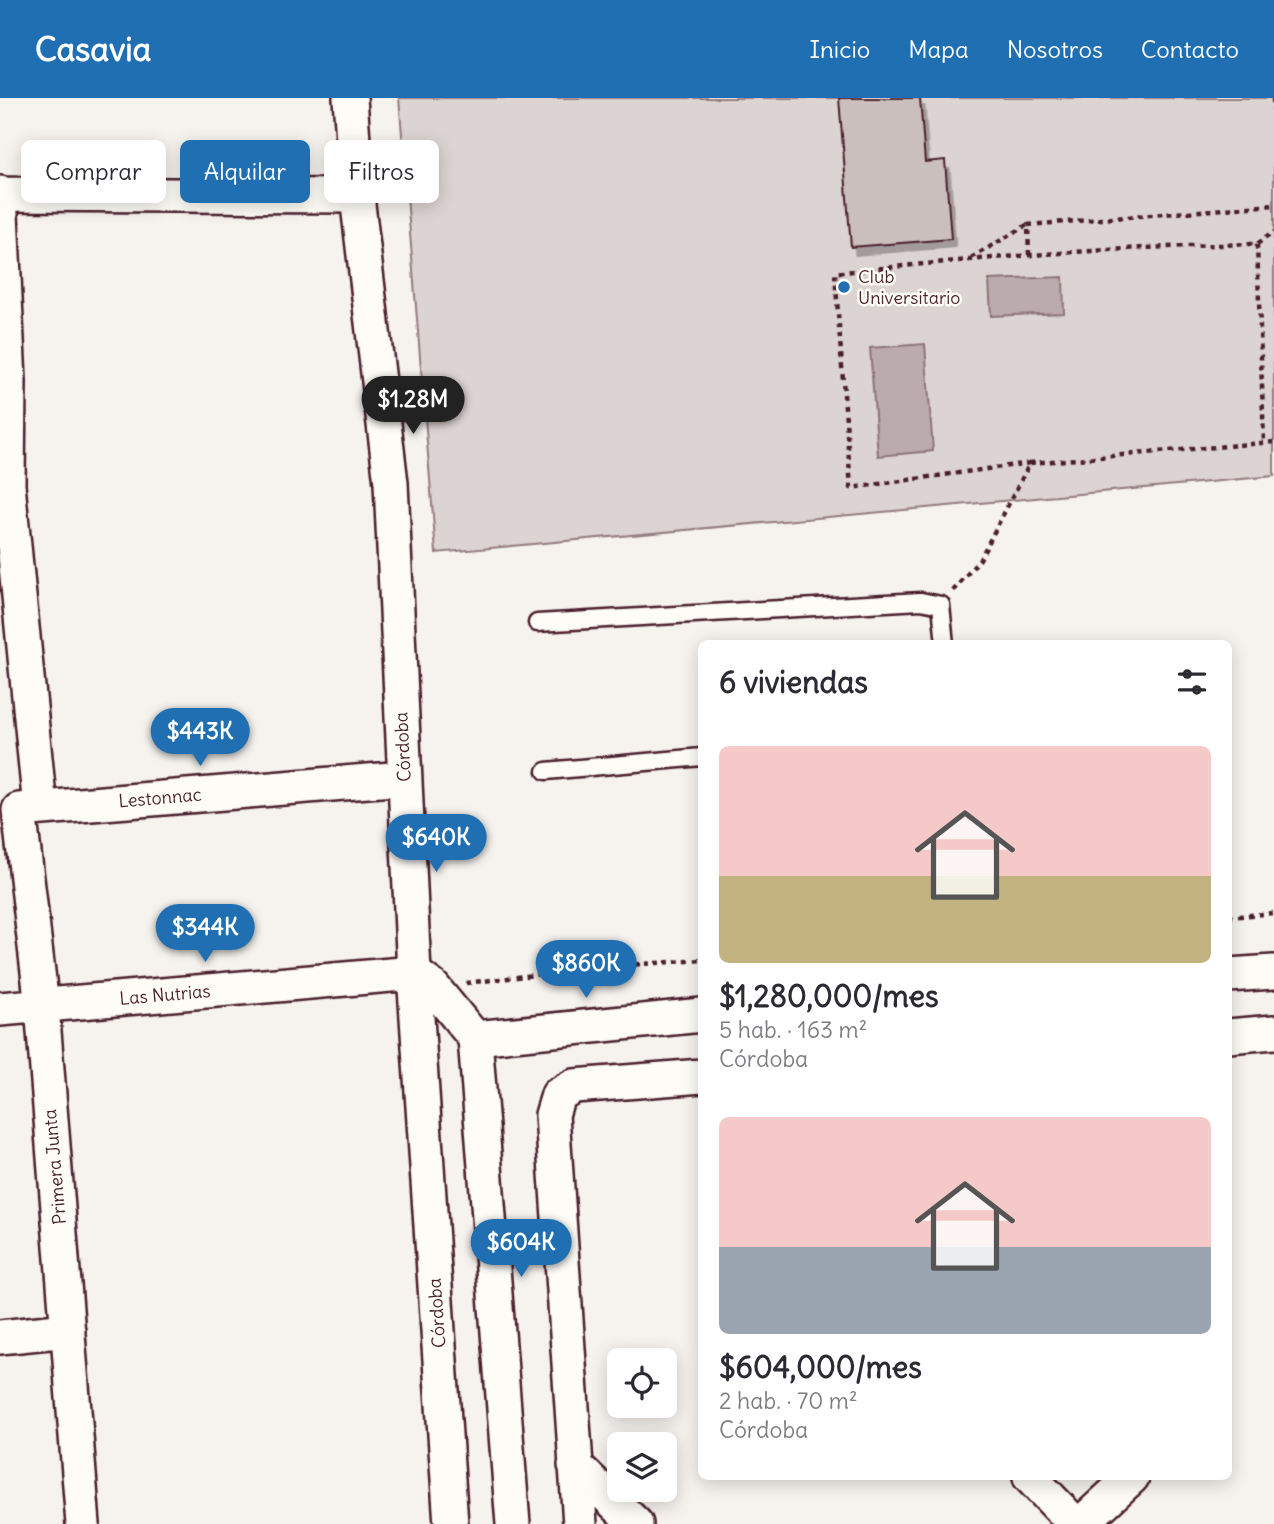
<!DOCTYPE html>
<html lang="es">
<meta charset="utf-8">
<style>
:root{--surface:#fff;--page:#f2f2f3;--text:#2b2b33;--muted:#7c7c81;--accent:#1f6fb2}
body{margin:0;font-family:Delius,sans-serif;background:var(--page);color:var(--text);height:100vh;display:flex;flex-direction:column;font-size:26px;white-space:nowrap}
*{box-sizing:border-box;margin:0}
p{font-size:23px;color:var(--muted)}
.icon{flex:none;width:38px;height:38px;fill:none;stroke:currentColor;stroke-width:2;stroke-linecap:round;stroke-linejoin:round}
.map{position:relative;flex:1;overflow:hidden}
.details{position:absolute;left:698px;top:542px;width:534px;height:840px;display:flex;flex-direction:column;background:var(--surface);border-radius:10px;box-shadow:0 4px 18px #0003}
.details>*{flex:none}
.banner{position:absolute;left:21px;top:42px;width:572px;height:63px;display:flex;gap:14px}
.fabs{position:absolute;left:607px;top:1250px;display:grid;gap:14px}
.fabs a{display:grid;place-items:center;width:70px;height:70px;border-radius:10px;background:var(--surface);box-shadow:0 4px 18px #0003;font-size:35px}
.price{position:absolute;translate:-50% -60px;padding:0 16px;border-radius:24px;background:var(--accent);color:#fff;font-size:23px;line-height:46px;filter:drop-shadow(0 2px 4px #0008)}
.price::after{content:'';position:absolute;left:50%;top:42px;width:21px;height:16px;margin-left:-10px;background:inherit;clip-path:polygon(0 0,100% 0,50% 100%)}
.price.on{background:#222;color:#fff}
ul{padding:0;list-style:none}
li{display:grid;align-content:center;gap:14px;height:371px;padding:0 21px}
li span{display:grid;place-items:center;height:217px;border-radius:10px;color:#555}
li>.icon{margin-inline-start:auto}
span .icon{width:126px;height:126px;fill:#fffc;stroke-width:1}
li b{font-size:30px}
h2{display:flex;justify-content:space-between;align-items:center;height:84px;padding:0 21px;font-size:30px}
.pill{padding:0 24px;border-radius:10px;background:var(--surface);box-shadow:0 4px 18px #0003;font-size:24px;line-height:63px}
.pill.on{background:var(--accent);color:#fff}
header{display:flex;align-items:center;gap:42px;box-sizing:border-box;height:98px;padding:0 35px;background:var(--accent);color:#fff}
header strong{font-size:33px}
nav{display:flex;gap:38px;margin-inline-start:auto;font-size:24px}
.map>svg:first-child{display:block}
.green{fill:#dcd4d2;stroke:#937a7e;stroke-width:2}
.water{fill:#bbabac;stroke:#8e7378;stroke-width:2}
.building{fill:#cbbfbe;stroke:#4a1f2b;stroke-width:2;filter:url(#shadow)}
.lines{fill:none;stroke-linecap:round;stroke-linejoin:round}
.lane-casing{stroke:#4a1f2b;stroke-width:21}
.street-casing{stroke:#4a1f2b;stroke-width:38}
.path{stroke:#4a1f2b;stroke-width:4.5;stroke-dasharray:5 5;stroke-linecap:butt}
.lane{stroke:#fdfcf7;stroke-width:16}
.street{stroke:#fdfcf7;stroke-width:33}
.poi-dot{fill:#1f6fb2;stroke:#fdfcf7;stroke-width:2.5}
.labels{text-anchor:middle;stroke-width:5;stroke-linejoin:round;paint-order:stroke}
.poi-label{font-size:18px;fill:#4a1f2b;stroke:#fdfcf7;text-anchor:start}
.street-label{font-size:18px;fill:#4a1f2b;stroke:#fdfcf7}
</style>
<header>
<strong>Casavia</strong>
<nav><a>Inicio</a><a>Mapa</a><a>Nosotros</a><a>Contacto</a></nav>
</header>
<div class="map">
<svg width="1274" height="1426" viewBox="0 0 1274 1426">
<defs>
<filter id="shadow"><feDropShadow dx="4.5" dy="8" stdDeviation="0" flood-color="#0004"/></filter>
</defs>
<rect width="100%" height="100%" fill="#f6f3ef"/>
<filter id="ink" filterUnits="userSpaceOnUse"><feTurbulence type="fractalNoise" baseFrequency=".0143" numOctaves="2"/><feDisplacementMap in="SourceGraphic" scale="14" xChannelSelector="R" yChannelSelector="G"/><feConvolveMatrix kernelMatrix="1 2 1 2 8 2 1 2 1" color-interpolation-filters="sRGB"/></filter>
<g filter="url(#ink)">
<!-- green -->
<path class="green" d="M399 0H1274V378L436 455Z"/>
<!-- water -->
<path class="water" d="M1063 179 1064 215 991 218 989 182Z
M925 246 933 353 878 358 870 250Z"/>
<!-- building -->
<path class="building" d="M839 0H920L925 64 945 62 951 141 851 149Z"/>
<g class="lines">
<!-- lane casing -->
<g class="lane-casing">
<path id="lane" d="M537 525 921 503 941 507 945 546
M546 673 702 659"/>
</g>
<!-- street casing -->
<g class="street-casing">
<path id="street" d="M350 0 357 98 391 385 414 875 451 1426
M0 95 9 283 8 387 40 710
M0 96 357 98
M19 712 42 908 83 1426
M19 712 404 680
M414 875 433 889 475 940
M1228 877 1274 874
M0 911 414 875
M1228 938 1274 934
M475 940 513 1426
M475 940 702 917
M0 1239 68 1232
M575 1367 636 1426
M1030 1379 1075 1426
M580 1426 552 1017 558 997 574 988 702 978
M1081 1426 1132 1379"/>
</g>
<!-- path -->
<path class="path" d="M1273 0 1274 16
M1257 146 1274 134
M1029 157 1028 127 1274 107
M971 160 1027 127
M1030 365 851 390 835 175C975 160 1116 149 1257 146L1264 345
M953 493 980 461 1030 365 1274 344
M1228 819 1274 815
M466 885 611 868 702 862"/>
<!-- lane -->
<use href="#lane" class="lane"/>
<!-- street -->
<use href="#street" class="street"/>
</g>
</g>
<!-- markers -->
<circle class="poi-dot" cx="844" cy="189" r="7"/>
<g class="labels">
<!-- poi labels -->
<g class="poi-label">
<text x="858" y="185">Club<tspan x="858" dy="21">Universitario</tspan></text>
</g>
<!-- street labels -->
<g class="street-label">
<text transform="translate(403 649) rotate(-93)" y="6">Córdoba</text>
<text transform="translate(160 700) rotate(-5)" y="6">Lestonnac</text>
<text transform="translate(165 897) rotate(-5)" y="6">Las Nutrias</text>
<text transform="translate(55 1069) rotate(-95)" y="6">Primera Junta</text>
<text transform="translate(437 1215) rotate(-94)" y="6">Córdoba</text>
</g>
</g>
</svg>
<div class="fabs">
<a><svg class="icon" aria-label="locate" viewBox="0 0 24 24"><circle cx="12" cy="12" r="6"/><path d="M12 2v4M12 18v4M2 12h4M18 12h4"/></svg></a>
<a><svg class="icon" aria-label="layers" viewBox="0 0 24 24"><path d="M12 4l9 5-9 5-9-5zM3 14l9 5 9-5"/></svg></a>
</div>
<b class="price on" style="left:413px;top:338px">$1.28M</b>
<b class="price" style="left:200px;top:670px">$443K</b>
<b class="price" style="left:436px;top:776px">$640K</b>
<b class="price" style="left:205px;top:866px">$344K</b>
<b class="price" style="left:586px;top:902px">$860K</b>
<b class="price" style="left:521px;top:1181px">$604K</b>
<div class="banner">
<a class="pill">Comprar</a>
<a class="pill on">Alquilar</a>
<a class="pill">Filtros</a>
</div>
<section class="details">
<h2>6 viviendas<svg class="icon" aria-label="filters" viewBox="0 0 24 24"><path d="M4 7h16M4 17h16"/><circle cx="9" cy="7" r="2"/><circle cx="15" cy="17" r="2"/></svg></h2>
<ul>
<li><span style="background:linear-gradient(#f6c9c9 60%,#c2b280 0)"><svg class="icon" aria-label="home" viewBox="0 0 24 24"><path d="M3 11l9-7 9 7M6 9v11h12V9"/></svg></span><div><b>$1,280,000/mes</b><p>5 hab. · 163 m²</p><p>Córdoba</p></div></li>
<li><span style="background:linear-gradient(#f6c9c9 60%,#9aa5b1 0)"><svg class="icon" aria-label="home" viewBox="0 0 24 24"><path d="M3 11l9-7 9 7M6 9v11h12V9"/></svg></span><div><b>$604,000/mes</b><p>2 hab. · 70 m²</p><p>Córdoba</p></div></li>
</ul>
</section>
</div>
